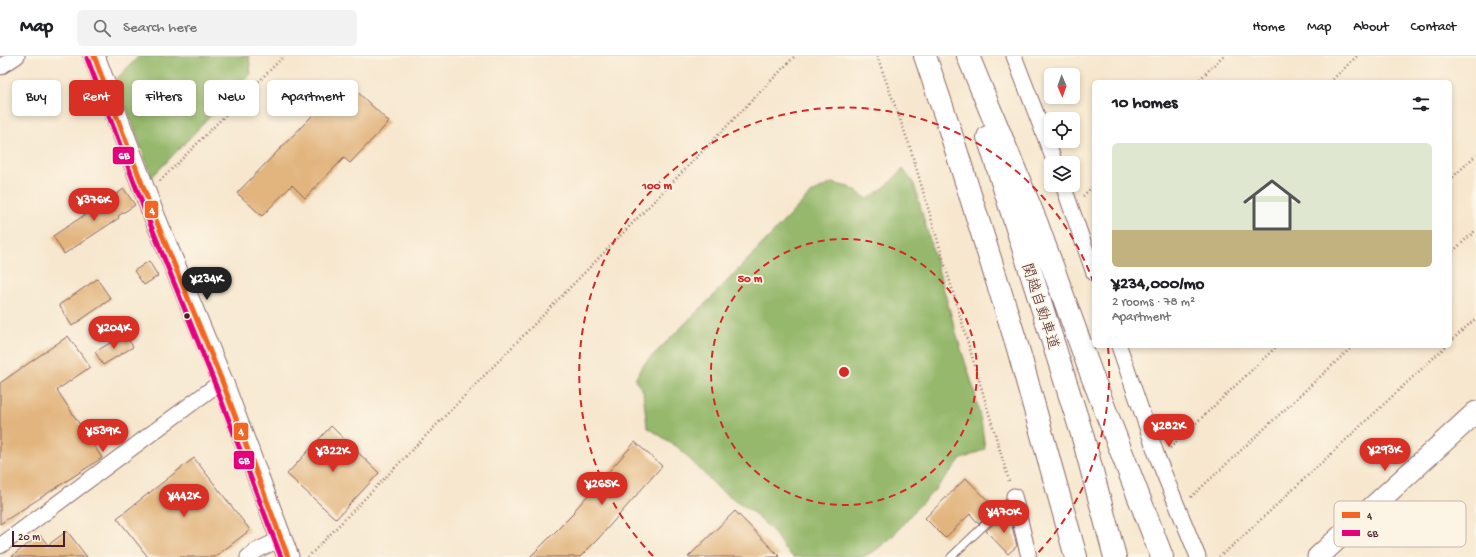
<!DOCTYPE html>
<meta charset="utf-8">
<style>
:root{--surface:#fff;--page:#f2f2f2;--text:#202124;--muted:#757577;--line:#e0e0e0;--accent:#d93025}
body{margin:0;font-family:"Gochi Hand","Klee One",sans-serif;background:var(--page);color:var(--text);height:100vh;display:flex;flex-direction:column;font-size:15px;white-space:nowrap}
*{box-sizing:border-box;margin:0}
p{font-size:13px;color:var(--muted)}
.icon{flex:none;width:22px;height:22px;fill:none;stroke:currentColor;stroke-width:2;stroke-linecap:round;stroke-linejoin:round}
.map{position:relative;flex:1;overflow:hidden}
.sheet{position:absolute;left:1092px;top:24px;width:360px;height:268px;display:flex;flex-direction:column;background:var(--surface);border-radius:6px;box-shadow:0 2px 6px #0003}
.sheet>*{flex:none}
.guide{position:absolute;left:12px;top:24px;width:380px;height:36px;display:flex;gap:8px}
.needle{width:26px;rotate:178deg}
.tools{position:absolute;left:1044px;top:12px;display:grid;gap:8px}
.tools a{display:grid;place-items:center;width:36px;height:36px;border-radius:6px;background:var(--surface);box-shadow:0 2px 6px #0003;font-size:20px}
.scale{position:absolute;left:12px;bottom:10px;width:53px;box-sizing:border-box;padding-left:4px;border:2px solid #4a1f2b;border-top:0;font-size:11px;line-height:14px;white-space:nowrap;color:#4a1f2b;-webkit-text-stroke:3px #fcf5e5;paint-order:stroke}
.price{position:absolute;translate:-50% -34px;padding:0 9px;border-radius:14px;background:var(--accent);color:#fff;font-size:13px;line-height:26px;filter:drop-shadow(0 1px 2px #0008)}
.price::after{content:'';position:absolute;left:50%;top:24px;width:12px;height:9px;margin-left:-6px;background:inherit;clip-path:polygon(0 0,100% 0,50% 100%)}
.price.selected{background:#222;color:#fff}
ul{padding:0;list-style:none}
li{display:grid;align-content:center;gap:8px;height:212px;padding:0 20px}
li span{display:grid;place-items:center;height:124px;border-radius:6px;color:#555}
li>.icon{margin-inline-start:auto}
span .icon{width:72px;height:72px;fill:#fffc;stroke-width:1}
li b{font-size:17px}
h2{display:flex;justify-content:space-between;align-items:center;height:48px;padding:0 20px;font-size:17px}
.tag{padding:0 14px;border-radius:6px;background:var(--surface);box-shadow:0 2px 6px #0003;font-size:14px;line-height:36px}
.tag.selected{background:var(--accent);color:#fff}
header{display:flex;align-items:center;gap:24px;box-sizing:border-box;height:56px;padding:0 20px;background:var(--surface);border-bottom:1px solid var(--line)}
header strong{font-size:19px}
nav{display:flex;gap:22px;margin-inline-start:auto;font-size:14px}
.search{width:280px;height:36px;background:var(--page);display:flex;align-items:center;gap:10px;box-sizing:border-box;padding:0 14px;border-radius:6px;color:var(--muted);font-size:15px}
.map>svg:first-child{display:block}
.forest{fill:#95b86c;stroke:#706c4c}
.building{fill:#e2b57f}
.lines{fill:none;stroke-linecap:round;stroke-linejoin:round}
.lane-casing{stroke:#876564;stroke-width:9}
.street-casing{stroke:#876564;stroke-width:17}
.secondary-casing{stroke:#876564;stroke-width:23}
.highway-casing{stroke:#876564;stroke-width:24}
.path{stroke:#876564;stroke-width:2.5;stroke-dasharray:1 3;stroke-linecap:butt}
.lane{stroke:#fff;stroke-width:7}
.street{stroke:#fff;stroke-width:15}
.secondary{stroke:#fff;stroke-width:21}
.highway{stroke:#fff;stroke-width:22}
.bus-1-casing{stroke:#fcf5e5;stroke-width:8}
.bus-2-casing{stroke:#fcf5e5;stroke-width:8}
.bus-1{stroke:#f26522;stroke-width:5}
.bus-2{stroke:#e5007d;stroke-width:5}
.ring{fill:none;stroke:#d62828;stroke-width:2;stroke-dasharray:7 5}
.bus-dot{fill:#4a1f2b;stroke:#fcf5e5;stroke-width:1.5}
.labels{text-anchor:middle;stroke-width:3.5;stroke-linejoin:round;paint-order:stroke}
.street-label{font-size:15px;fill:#4a1f2b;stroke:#fcf5e5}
.key{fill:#fcf5e5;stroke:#c7b5ad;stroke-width:1}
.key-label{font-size:11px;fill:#4a1f2b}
.centre{fill:#d62828;stroke:#fcf5e5;stroke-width:2}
.ring-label{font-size:12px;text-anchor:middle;font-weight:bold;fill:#d62828;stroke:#fcf5e5;stroke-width:3.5;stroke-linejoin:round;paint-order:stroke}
.line-badge{stroke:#fcf5e5;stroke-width:1.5}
.badge-label{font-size:11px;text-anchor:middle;font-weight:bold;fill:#fff}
</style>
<header>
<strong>Map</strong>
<div class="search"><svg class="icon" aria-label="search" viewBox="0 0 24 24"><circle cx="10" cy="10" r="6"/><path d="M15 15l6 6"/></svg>Search here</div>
<nav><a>Home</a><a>Map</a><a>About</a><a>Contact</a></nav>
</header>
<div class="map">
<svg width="1476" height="501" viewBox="0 0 1476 501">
<rect width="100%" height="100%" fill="#fcf5e5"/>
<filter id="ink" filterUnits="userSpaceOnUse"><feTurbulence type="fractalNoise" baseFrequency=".025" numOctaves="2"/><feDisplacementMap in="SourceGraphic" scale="8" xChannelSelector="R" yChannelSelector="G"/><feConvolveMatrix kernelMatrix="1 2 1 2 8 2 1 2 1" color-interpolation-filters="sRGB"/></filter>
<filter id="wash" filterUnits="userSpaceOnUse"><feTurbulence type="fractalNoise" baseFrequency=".012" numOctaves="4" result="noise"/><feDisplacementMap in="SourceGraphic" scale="16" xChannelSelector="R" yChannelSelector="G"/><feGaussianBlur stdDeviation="0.9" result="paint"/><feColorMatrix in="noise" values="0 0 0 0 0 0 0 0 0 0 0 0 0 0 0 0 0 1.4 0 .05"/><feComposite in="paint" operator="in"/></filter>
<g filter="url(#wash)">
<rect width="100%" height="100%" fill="#f7e7cf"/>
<!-- forest -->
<path class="forest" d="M139 0H249L251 18 152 121 116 23Z
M903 113 914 128 959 287 974 333 982 370 985 393 960 404 935 434 915 454 891 482 876 494 863 501H793L783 491 773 475 751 455 720 434 679 392 647 371 643 335 635 324 642 310 711 242 810 138 832 127 849 131 868 143 886 130Z"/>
<g id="blocks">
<!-- building -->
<path class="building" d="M346 25 389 66 350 107 344 102 305 142 292 129 262 160 237 137Z
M124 133 135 149 118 160 119 162 64 198 53 180Z
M149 205 158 220 144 229 134 215Z
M97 223 111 243 72 270 59 249Z
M125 278 133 291 103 309 95 296Z
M68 280 90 311 57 334 102 402 0 468V327Z
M331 370 379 417 336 463 287 418Z
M635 386 662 410 598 483 580 501H530L574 457 573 456Z
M194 402 250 474 215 501H148L117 462Z
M966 422 995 452 979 468 970 458 945 482 925 462Z
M735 455 780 501H688Z
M1005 457 1010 462 1017 490 1008 498 986 475Z
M67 475 87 501H11L40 479 48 489Z"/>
</g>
</g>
<g filter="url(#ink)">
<use href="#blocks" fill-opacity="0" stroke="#876564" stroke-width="1"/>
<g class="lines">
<!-- lane casing -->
<g class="lane-casing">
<path id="lane" d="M951 501 1014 441"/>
</g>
<!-- street casing -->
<g class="street-casing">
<path id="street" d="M1014 0 1055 107
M0 11 17 0
M1063 129 1094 217
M1119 290 1158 403 1198 501
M1014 440 1029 501
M0 490 222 325
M248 501 254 496 282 482"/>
</g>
<!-- secondary casing -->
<g class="secondary-casing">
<path id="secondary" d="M94 0 151 152 222 325 288 501
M1318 501 1476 356"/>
</g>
<!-- highway casing -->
<g class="highway-casing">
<path id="highway" d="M925 0 947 65 1017 289 1076 501
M968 0 1037 168 1092 320 1162 501
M988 81 1082 378 1115 501"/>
</g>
<!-- path -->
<path class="path" d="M877 0 910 91 1009 425
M1197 26 1223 0
M1330 26 1357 0
M1450 124 1476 99
M160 125 284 0
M1083 140 1094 129
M1450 198 1476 174
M1450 286 1476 262
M1170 392 1277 290
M1191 441 1353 290
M308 501 795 0
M1219 501 1238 485 1446 290"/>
<!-- lane -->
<use href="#lane" class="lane"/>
<!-- street -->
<use href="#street" class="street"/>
<!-- secondary -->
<use href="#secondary" class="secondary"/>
<!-- highway -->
<use href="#highway" class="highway"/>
<!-- bus-1 casing -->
<g class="bus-1-casing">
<path id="bus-1" d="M94 0 151 152 222 325 288 501"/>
</g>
<!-- bus-2 casing -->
<g class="bus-2-casing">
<path id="bus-2" d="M87 2 145 155 215 328 281 501"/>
</g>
<!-- bus-1 -->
<use href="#bus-1" class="bus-1"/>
<!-- bus-2 -->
<use href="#bus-2" class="bus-2"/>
</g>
</g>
<!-- distance rings -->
<g class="ring">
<circle cx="844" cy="316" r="133"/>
<path d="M653 500A265 265 0 1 1 1094 228M1108 291A265 265 0 0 1 1035 500"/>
</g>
<!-- markers -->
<circle class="bus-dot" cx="187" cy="260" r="3.5"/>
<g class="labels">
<!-- street labels -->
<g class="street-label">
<text transform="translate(1041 250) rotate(72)" y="5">関越自動車道</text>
</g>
</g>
<!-- legend -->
<rect x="1334" y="445" width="132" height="46" rx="6" class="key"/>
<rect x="1342" y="456" width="18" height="6" fill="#f26522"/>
<rect x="1342" y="474" width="18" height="6" fill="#e5007d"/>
<g class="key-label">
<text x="1367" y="463">4</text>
<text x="1367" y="481">6B</text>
</g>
<circle cx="844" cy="316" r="6" class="centre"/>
<g class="ring-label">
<text x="657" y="133">100 m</text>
<text x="750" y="226">50 m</text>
</g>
<g class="line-badge">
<rect x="112" y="90" width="23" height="19" rx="4" fill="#e5007d"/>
<rect x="144" y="144" width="15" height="19" rx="4" fill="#f26522"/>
<rect x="233" y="366" width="16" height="19" rx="4" fill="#f26522"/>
<rect x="233" y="394" width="22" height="20" rx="4" fill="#e5007d"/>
</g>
<g class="badge-label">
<text x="124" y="103">6B</text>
<text x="152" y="158">4</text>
<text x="241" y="379">4</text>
<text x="244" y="408">6B</text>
</g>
</svg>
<div class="tools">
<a><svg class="needle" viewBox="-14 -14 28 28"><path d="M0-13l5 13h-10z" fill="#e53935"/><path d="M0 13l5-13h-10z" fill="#757577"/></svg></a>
<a><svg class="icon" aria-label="locate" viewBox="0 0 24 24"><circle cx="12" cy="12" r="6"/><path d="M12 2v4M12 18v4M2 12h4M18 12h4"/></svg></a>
<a><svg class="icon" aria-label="layers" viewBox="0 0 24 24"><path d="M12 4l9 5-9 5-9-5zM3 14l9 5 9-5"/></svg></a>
</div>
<div class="scale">20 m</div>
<b class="price" style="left:94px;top:166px">¥376K</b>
<b class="price selected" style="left:207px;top:245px">¥234K</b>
<b class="price" style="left:114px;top:294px">¥204K</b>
<b class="price" style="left:1169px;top:392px">¥282K</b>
<b class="price" style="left:103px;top:397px">¥539K</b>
<b class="price" style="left:1385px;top:416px">¥293K</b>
<b class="price" style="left:333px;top:417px">¥322K</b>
<b class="price" style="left:602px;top:450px">¥265K</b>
<b class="price" style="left:184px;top:462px">¥442K</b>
<b class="price" style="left:1004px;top:478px">¥470K</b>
<div class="guide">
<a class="tag">Buy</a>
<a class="tag selected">Rent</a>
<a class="tag">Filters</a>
<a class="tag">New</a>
<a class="tag">Apartment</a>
</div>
<section class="sheet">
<h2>10 homes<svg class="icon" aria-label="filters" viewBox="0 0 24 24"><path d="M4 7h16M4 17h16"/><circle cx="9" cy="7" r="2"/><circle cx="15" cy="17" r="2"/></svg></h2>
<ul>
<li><span style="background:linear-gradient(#dfe7d0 70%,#c2b280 0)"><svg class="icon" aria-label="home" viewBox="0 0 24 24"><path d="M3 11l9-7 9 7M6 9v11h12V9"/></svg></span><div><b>¥234,000/mo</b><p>2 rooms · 78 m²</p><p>Apartment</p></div></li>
</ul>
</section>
</div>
